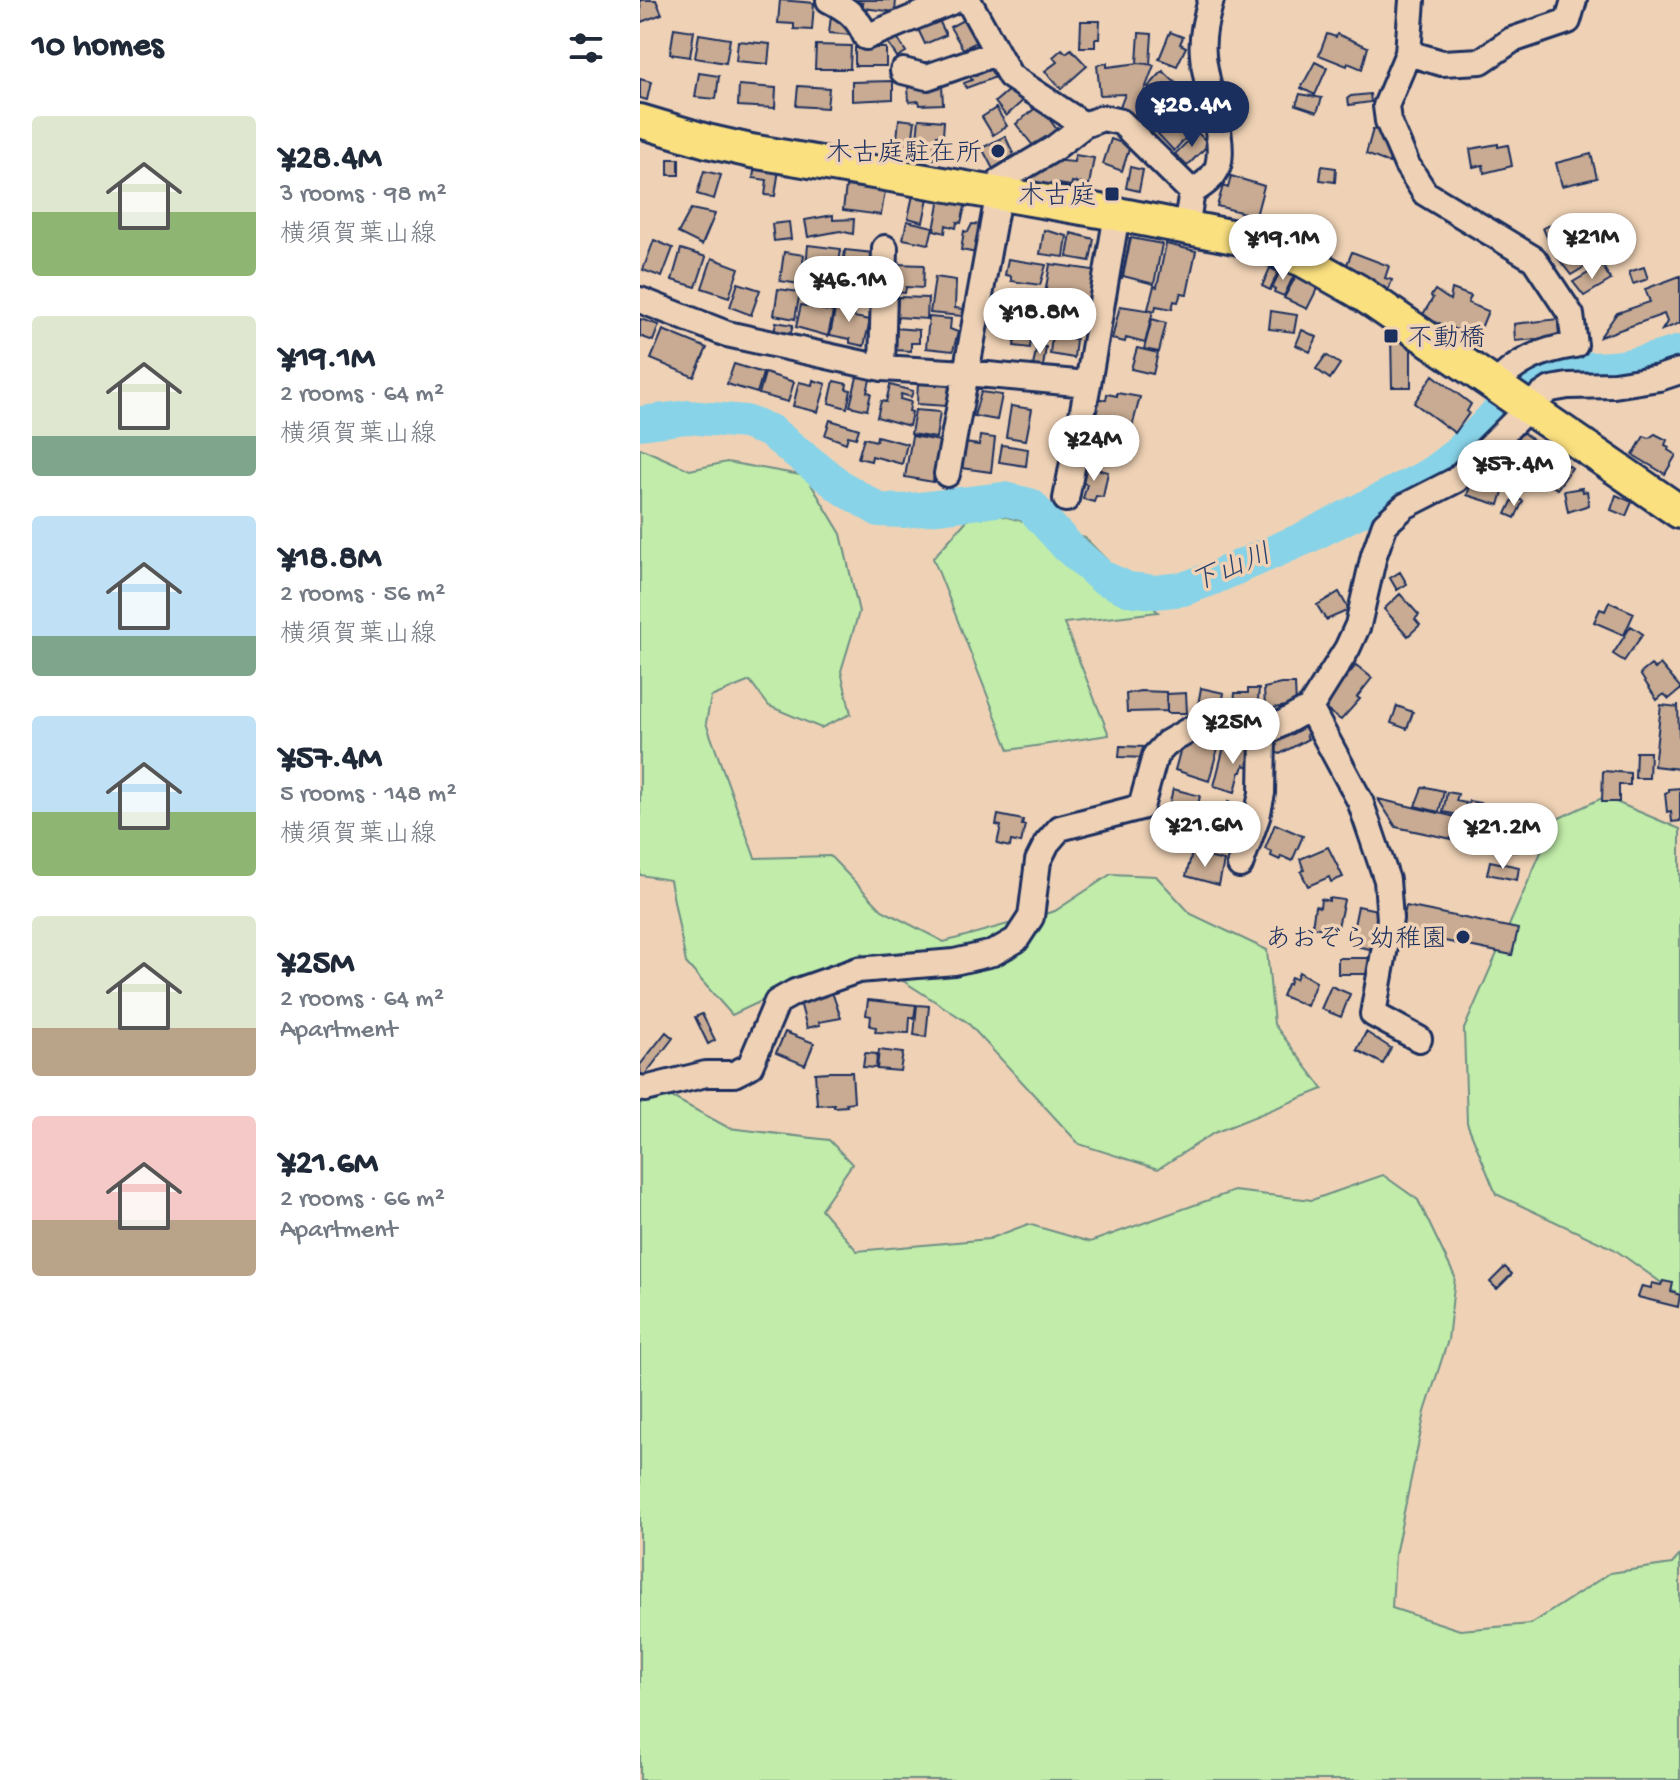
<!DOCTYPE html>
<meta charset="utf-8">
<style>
:root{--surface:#fff;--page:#f6f6f7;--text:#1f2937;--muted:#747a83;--accent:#1b2f5e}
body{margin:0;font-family:"Gochi Hand","Klee One",sans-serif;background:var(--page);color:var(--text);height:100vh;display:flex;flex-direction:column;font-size:30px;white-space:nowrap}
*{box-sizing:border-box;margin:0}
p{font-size:26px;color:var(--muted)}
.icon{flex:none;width:44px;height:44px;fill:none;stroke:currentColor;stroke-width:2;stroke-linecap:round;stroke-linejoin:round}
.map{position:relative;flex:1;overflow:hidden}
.drawer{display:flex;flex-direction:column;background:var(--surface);width:640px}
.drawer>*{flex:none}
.price{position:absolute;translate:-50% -68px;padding:0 18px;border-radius:28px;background:#fff;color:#222;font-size:26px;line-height:52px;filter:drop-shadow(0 2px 4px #0008)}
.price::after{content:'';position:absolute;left:50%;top:48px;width:24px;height:18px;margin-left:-12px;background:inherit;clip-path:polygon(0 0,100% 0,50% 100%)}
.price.current{background:var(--accent);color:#fff}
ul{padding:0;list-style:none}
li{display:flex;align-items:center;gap:24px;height:200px;padding:0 32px}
li span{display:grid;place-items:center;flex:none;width:224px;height:160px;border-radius:8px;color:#555}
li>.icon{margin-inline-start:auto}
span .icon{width:96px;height:96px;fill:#fffc;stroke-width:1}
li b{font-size:34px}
h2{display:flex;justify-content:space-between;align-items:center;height:96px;padding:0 32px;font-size:34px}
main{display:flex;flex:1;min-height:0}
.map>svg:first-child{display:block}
.green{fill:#c1eca9;stroke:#6e8e84;stroke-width:2}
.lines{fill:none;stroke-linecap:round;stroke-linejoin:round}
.river{stroke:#88d3e8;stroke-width:34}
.building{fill:#c8ab92;stroke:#1b2f5e;stroke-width:2}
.minor-casing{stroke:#1b2f5e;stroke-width:30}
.major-casing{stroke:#1b2f5e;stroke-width:38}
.minor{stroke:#efd2b5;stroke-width:24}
.major{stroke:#fbe080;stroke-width:32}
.poi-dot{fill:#1b2f5e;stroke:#efd2b5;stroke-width:3}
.labels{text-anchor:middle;stroke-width:7;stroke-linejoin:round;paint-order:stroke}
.poi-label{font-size:26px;fill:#1b2f5e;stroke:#efd2b5;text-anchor:end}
.water-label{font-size:28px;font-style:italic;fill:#263f6c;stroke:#efd2b5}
</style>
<main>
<section class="drawer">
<h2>10 homes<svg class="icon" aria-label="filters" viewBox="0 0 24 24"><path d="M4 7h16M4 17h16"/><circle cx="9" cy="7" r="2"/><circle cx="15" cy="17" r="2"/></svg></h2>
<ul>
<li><span style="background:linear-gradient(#dfe7d0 60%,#8fb573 0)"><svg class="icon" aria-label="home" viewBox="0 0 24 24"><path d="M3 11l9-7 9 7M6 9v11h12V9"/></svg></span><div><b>¥28.4M</b><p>3 rooms · 98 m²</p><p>横須賀葉山線</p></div></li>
<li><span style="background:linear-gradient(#dfe7d0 75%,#7fa58c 0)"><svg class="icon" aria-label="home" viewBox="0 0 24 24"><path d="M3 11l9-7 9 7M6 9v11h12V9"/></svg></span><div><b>¥19.1M</b><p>2 rooms · 64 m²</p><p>横須賀葉山線</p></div></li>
<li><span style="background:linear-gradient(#bfe0f5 75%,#7fa58c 0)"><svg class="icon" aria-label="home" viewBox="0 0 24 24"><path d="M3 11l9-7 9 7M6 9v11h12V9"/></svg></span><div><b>¥18.8M</b><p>2 rooms · 56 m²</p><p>横須賀葉山線</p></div></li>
<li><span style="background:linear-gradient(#bfe0f5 60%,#8fb573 0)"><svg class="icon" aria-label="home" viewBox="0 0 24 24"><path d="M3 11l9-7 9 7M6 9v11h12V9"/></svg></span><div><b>¥57.4M</b><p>5 rooms · 148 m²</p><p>横須賀葉山線</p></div></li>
<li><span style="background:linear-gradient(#dfe7d0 70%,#b9a48a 0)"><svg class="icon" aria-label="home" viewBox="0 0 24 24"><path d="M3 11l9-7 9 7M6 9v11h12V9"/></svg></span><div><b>¥25M</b><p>2 rooms · 64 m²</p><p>Apartment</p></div></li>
<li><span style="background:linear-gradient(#f6c9c9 65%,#b9a48a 0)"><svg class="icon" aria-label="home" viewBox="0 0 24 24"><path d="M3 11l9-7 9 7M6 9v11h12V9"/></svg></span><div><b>¥21.6M</b><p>2 rooms · 66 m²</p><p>Apartment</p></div></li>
</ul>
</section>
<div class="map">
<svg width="1040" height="1780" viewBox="0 0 1040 1780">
<rect width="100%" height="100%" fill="#efd2b5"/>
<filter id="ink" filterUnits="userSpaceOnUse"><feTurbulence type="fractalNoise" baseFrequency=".0125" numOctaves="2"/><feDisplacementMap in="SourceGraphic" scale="16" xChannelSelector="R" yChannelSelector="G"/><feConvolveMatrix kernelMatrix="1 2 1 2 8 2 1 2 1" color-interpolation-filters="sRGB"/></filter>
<g filter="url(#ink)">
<!-- green -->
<path class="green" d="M0 448 50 470 87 462 166 476 201 534 219 612 201 671 211 714 181 728 129 706 110 681 71 697 66 723 115 858 190 856 242 910 304 942 415 911 471 874 516 876 551 914 627 950 634 1024 683 1089 574 1133 518 1169 439 1144 327 1022 221 954 92 1015 46 963 30 880 0 875Z
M337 509 445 538 518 612 424 623 469 735 369 750 293 558Z
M964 797 1040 829V1296L974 1249 856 1194 827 1123 824 1029 915 820Z
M0 1096 32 1097 89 1128 189 1140 212 1164 181 1209 217 1251 349 1239 388 1224 450 1242 594 1191 672 1200 743 1175 778 1200 815 1277 808 1340 785 1412 755 1555 752 1608 820 1630 891 1624 970 1573 1032 1564 1040 1555V1780H0Z"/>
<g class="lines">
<!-- river -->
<path class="river" d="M0 423 48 417 105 422 130 431 201 487 239 510 263 511 364 499 390 505 427 546 462 577 488 589 515 592 543 589 571 579 665 538 782 479C824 455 855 414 888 379 918 365 948 371 980 367 1000 364 1020 358 1040 352"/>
</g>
<!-- building -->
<path class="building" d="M0 0H16L22 14 1 22Z
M140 0 174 3 172 30 154 29V24L138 23Z
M217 0H256L255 12 223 8V3L217 2Z
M191 16 213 18 212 35 189 33Z
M298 18 306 35 285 44 277 27Z
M325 19 337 42 323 49 310 27Z
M441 21H460L459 39H455V47H440Z
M34 28 54 31 50 57 30 54Z
M530 32 543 37 540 44 546 47 537 66 519 59Z
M499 33 512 34 510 64 497 63Z
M59 34 90 39 86 63 55 58Z
M687 34 696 37 697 34 728 47 722 69 708 63 707 66 679 55Z
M257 37 266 52 257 57 248 43Z
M98 41 130 44 128 64 96 61Z
M176 45 211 46 210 69H175Z
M215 48H246V66H215Z
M422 49 426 53 431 49 447 66 421 89 405 71 417 62 413 57Z
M675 62 687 68 675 95 661 88Z
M351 63 356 77 326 88 324 83 332 80 328 72Z
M467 63V67L499 63 514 65 495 116 479 110 485 94 460 95 457 65Z
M523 71 542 89 526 105 508 87Z
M59 73 79 76 76 99 55 97Z
M0 79 11 82 7 100 0 98Z
M253 81V99L212 101V82Z
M99 85 136 88 135 108 98 106Z
M302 85 303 104 280 105 279 101 269 102 268 87Z
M158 86 189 88 187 108 156 106Z
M370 89 386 98 366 116 355 102Z
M660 94 682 98 677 112 656 105Z
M730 94 731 102 709 105 708 98 711 96Z
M510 95 532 114 521 128 499 109Z
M399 105 418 131 394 147 376 124Z
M546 106 559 123 534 151 518 134Z
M356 108 367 126 353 135 342 117Z
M259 119 275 121 271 151 256 149Z
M279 119 304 121 303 136 297 135 295 159 275 157Z
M733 129 744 132 742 140 749 143 752 153 749 163 726 154Z
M557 132 569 144 547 166 535 154Z
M365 136 374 155 353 169 342 148Z
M471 139 490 146 482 171 463 164Z
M858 144V147L868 145 872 166 844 173 843 165 833 167 830 149Z
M951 154 957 178 922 186 916 163Z
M435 155 454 158 449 185 432 182 431 186 418 184V186L389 181 390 175 406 165H410L411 160 434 162Z
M28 159H39V175H28Z
M115 165 139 169 135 196 125 195 127 180 113 178Z
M682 166 696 168 695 182 680 180Z
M490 167 503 170 499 191 486 188Z
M64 171 81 175 74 199 57 194Z
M591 176 624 186 616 216 577 206 583 186 588 188Z
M206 186 245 191 241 215 203 210Z
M273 195 288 198 283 222 268 218Z
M300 198 326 203 321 223 317 222 316 228 306 225 305 233 294 230Z
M51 209 75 214 62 245 38 233Z
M193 215V220L214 219 213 234 200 231 168 237 165 220Z
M932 216 940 235 911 247 903 228Z
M267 221 293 227 289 244 263 239Z
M149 222 151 239 134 241 132 224Z
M332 224 342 225 337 253 321 250 324 231 328 232Z
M404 230 427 236 424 257 400 254Z
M431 233 454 239 450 261 427 257Z
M480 236 490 238 482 278 472 276Z
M491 238 522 244 514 284 483 276Z
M14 240 33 248 22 277 3 270Z
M946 241 956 260 931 275 918 258Z
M526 244 556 251 547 294 541 293 538 302 534 301 532 309 516 306 515 311 508 309 514 286 517 287Z
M168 245 201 249 198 271 166 267Z
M41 249 66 257 56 287 32 280Z
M205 250 233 253 229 284 201 280Z
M144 252 164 255 160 284 140 281Z
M712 252 749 266 745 278 752 280 748 291 705 269Z
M72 258 99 268 89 297 62 288Z
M368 259 406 265 400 285 371 281V276L365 275Z
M254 264 284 265 283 288 266 287 265 293 253 292Z
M410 264 460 271 455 302 405 294Z
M962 265 971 280 944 296 933 282Z
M1004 267 1008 279 993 284 989 272Z
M630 268 638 272 630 290 622 286Z
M641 269 654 275 644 296 634 292 635 289 632 288Z
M656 276 678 287 667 309 644 298Z
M1040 276V323L1022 330 1027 322 1024 314 960 337 977 313 1010 302 1005 289Z
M165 277 198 284 193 304 160 297Z
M295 277 316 280 315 308 323 309 322 316 290 313Z
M98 283 120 290 111 315 90 307Z
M138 289 160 292 155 319 134 315Z
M812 289 831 296 828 303 848 311 837 338 799 323 797 325 782 316 793 298 791 296 795 290 810 300Z
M380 296 396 298 392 324 366 320 369 300 379 301Z
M258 297 288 298 287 319 257 317Z
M413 298 440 302 439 306 445 307 444 317 437 316 435 324 402 317 404 302 412 303Z
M197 301 217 305 214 317 230 320 224 346 210 343V339L190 335Z
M161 305 193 312 188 336 156 327Z
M480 306 513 311 505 343 486 338 485 342 472 339Z
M631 311 657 315 654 332 629 329Z
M289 317 311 319 310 329 318 332 313 351 286 348Z
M0 319 19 325 13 341 0 336Z
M512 319 526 323 519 352 504 349Z
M918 319 919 337 875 341 874 324Z
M136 322 153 325 150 336 134 333Z
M378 325 410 330 408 339H391L390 348 374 346Z
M254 328 279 330V343H271V351L253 350Z
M23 330 67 348 54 377 11 359Z
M662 330 677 337 670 352 656 345Z
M751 334 771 347V387H752Z
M412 335 436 339 434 358 410 354Z
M397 345 406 347 403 367 393 366Z
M497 348 518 353 513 374 491 369Z
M686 355 700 364 690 379 676 369Z
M94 364 123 373 117 393 87 384Z
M125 373 154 382 148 402 119 394Z
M218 373 231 376 227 392 231 393 227 410 210 406Z
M793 375 831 404 827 411 829 413 815 433 774 403Z
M173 380 186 384 178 412 153 406 159 382 172 385Z
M194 381 207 384 206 389 211 390 207 408 189 403Z
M278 381 306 383 309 385 307 406 277 404Z
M250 385 273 391 271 397 261 394 260 399 271 402 269 411 272 412 269 426 237 417 241 401 246 402Z
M341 392 362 395 357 420 334 416Z
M477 393 500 397 491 431H472L473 428 450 424 455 398 466 400 467 394 477 396Z
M371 406 392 409 386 440 366 437Z
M275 410 300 412 296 438 271 434Z
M190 420 219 429 216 438 208 436 206 443 185 435Z
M449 429 485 436 481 454 445 448Z
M882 432 932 468 917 489 866 453Z
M1015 434 1027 440 1025 445 1029 447 1028 450 1036 455 1025 474 993 455 1004 436 1009 438Z
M237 436 267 444 262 464 232 456 231 461 218 458 224 438 236 441Z
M272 436 300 441 293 482 265 477Z
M340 436 355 438 351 472 321 468 324 443 339 445Z
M362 445 388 449 386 466 359 462Z
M445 466 468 472 463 497 456 496 454 502 443 499 447 484 441 483Z
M836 471 865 485 859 505 827 495Z
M942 488 943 492 947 491 949 505 928 512 924 491Z
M976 495 992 502 986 516 971 510Z
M874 497 883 501 875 518 866 514Z
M760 572 767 584 757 590 750 578Z
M699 592 709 610 686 620 677 605Z
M760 594 779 615 775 619 780 625 768 636 744 609Z
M969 602 994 613 984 635 954 622 960 609 965 611Z
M991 626 1003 634 984 661 973 654Z
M1020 664 1040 687V690L1029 699 1024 694 1017 700 1000 674 1011 665 1015 669Z
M716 665 732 678 717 697 720 699 701 720 685 709 689 704 686 702Z
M641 684H655L656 705 625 709 624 688Z
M561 688 584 693 579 720 556 716Z
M608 689H619L616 720 593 717 595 693H608Z
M500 691 526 692 527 711 487 712 486 694Z
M546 693 547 713H527V694Z
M1038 704 1040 769 1014 766 1021 705 1038 707Z
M757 706 773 712 767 729 751 723Z
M666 723 671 732 666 735 668 739 640 754 635 752 636 738H641V735Z
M561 737 580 740 569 781 535 770 542 744Z
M585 743 615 748 610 767 604 765 602 772H600L595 792 574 786Z
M480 746 506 747V758L479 757Z
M996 752H1010L1009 778H995Z
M963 771 990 773V785H979V802H962Z
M786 787 804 791 799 812 775 806 782 788Z
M1040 788V821L1032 822 1031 811 1027 812 1025 793 1029 792V789Z
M533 789 560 796 555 818 527 814Z
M807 792 818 794 816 801 826 803 824 816 803 812Z
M738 799 816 817 812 839 756 827Z
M829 801 845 804 842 820 826 816Z
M588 802 615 809 608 833 582 826Z
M358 815 383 820 382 825H385L381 843 371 841 370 847 357 844 361 826 356 825Z
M817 818 850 824 847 837 842 836 840 844 813 839Z
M635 824 663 836 652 861 641 856 640 860 631 856 632 852 625 849Z
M865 827 885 831 882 846H879L877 852 853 847 858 828 865 829Z
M688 847 703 877 691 882 689 877 668 886 661 872 664 870 660 859Z
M552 853 584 861 579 885 546 876Z
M850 861 879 867 877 880 847 874Z
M689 898 704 900 697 931 672 927 675 906 680 907 681 899 689 901Z
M718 906 742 911 735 950 710 945Z
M766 906 878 929 872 955 795 939 794 945 779 941 781 934 761 930Z
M698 958H737L734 974H698Z
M659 972 676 982 667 1006 642 996 647 984H649L651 977 656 979Z
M691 986 710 994 701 1017 681 1009Z
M192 992 201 1018 179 1022 180 1025 167 1028 160 1002Z
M228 1000 276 1005 274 1018 270 1017 269 1033 235 1032 236 1027 230 1026 231 1016 226 1015Z
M277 1005 289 1006 286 1037 274 1035Z
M62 1014 75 1040 68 1044 55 1017Z
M26 1032 33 1038 1 1080 0 1065Z
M145 1032 174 1043 165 1065 136 1053Z
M726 1032 751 1048 743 1064 717 1050Z
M239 1050 263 1053 260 1071 237 1069Z
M225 1053 237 1054 236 1068 223 1067Z
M189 1072H212L214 1102 206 1103 207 1106 194 1107V1104L177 1105 175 1073Z
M865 1267 872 1274 857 1289 850 1282Z
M1023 1281 1033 1283 1031 1292 1040 1295 1038 1307 998 1297 1002 1286 1011 1288 1012 1283 1021 1285Z"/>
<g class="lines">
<!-- minor casing -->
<g class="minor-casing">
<path id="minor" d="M189 0C208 10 218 17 226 37L316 0
M772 0 768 53 746 106 748 121 767 165 785 193 894 259 931 315 935 345C903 350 877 360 855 385
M768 53 802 63 841 61 872 40 928 21 934 0
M263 71 287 77 356 53
M444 125 463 118 481 122 552 192 546 227
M552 192C563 185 574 178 578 166 586 138 565 85 563 55 561 36 566 18 571 0
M0 300 87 334 242 368 326 373 361 180 413 149 444 125 370 76 328 0
M242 368 245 248
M307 474 326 373 448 384 477 214
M426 499 448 384
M670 708 720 801 747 880 750 919 733 1014 779 1039
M600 865 617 817 622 793 623 734
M0 1088 5 1089 66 1074H94L110 1066 137 1002 155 992 218 970 314 962 353 953 376 940 391 917 398 861 407 843 420 828 501 807 515 756 527 743 553 728 623 734 670 708 707 649 718 625 734 555 745 524 765 506 816 480 899 397 911 389 928 386 974 385 1019 378 1040 371"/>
</g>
<!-- major casing -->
<g class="major-casing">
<path id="major" d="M0 121 67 141 111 151 477 214 610 240 663 260 718 291 1040 512"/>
</g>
<!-- minor -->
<use href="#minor" class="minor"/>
<!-- major -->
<use href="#major" class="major"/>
</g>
</g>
<!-- markers -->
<g class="poi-dot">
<circle cx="358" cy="151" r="8"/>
<rect x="464" y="186" width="16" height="16" rx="4"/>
<rect x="743" y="328" width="16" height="16" rx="4"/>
<circle cx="823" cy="937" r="8"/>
</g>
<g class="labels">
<!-- poi labels -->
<g class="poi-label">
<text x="342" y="160">木古庭駐在所</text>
<text x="456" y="203">木古庭</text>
<text x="767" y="345" text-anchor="start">不動橋</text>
<text x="807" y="946">あおぞら幼稚園</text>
</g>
<!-- water labels -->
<g class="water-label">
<text transform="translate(590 566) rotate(-22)" y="10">下山川</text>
</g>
</g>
</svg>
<b class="price current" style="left:552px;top:149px">¥28.4M</b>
<b class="price" style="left:952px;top:281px">¥21M</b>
<b class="price" style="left:643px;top:282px">¥19.1M</b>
<b class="price" style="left:209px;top:324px">¥46.1M</b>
<b class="price" style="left:400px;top:356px">¥18.8M</b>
<b class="price" style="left:454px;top:483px">¥24M</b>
<b class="price" style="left:874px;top:508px">¥57.4M</b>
<b class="price" style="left:593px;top:766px">¥25M</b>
<b class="price" style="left:565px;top:869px">¥21.6M</b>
<b class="price" style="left:863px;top:871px">¥21.2M</b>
</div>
</main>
